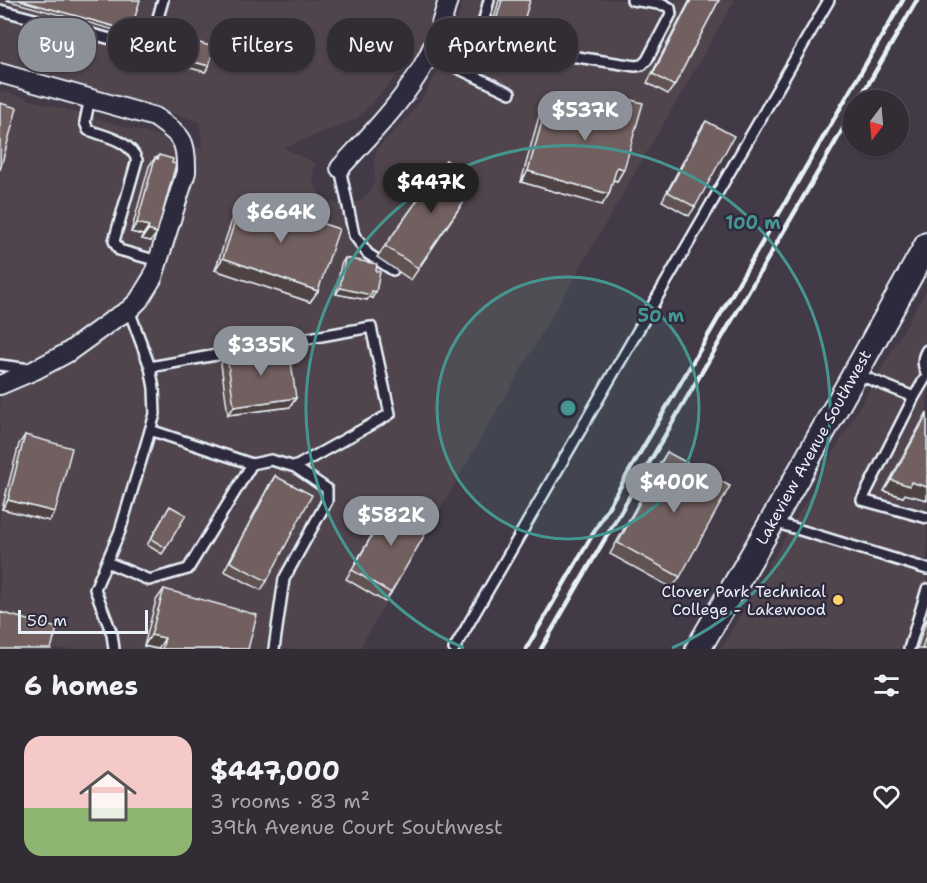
<!DOCTYPE html>
<meta charset="utf-8">
<style>
:root{--surface:#322c35;--page:#3a343d;--text:#f1f3f6;--muted:#a8a7ad;--line:#4d4850;--accent:#8c9099}
body{margin:0;font-family:"Shantell Sans",sans-serif;background:var(--page);color:var(--text);height:100vh;display:flex;flex-direction:column;font-size:22px;white-space:nowrap}
*{box-sizing:border-box;margin:0}
p{font-size:20px;color:var(--muted)}
.icon{flex:none;width:33px;height:33px;fill:none;stroke:currentColor;stroke-width:2;stroke-linecap:round;stroke-linejoin:round}
.map{position:relative;height:649px;overflow:hidden}
.drawer{display:flex;flex-direction:column;background:var(--surface);flex:1}
.drawer>*{flex:none}
.hud{position:absolute;left:18px;top:18px;width:600px;height:54px;display:flex;gap:12px}
.needle{width:39px;rotate:196deg}
.buttons{position:absolute;left:843px;top:90px;display:grid;gap:12px}
.buttons a{display:grid;place-items:center;width:66px;height:66px;border-radius:50%;background:var(--surface);box-shadow:0 2px 4px #0004,0 0 0 2px var(--line);font-size:30px}
.scale{position:absolute;left:18px;bottom:15px;width:130px;box-sizing:border-box;padding-left:6px;border:3px solid #e8f1f8;border-top:0;font-size:16px;line-height:21px;white-space:nowrap;color:#e8f1f8;-webkit-text-stroke:4px #2f2a3d;paint-order:stroke}
.price{position:absolute;translate:-50% -51px;padding:0 14px;border-radius:21px;background:var(--accent);color:#fff;font-size:20px;line-height:39px;filter:drop-shadow(0 2px 3px #0008)}
.price::after{content:'';position:absolute;left:50%;top:36px;width:18px;height:14px;margin-left:-9px;background:inherit;clip-path:polygon(0 0,100% 0,50% 100%)}
.price.on{background:#222;color:#fff}
ul{padding:0;list-style:none}
li{display:flex;align-items:center;gap:18px;height:150px;padding:0 24px}
li+li{border-top:2px solid var(--line)}
li span{display:grid;place-items:center;flex:none;width:168px;height:120px;border-radius:18px;color:#555}
li>.icon{margin-inline-start:auto}
span .icon{width:72px;height:72px;fill:#fffc;stroke-width:1}
li b{font-size:26px}
h2{display:flex;justify-content:space-between;align-items:center;height:72px;padding:0 24px;font-size:26px}
.chip{padding:0 21px;border-radius:24px;background:var(--surface);box-shadow:0 2px 4px #0004,0 0 0 2px var(--line);font-size:21px;line-height:54px}
.chip.on{background:var(--accent);color:#fff}
.map>svg:first-child{display:block}
.built{fill:#51454e}
.lines{fill:none;stroke-linecap:round;stroke-linejoin:round}
.service-casing{stroke:#e8f1f8;stroke-width:14}
.minor-casing{stroke:#e8f1f8;stroke-width:22}
.tertiary-casing{stroke:#e8f1f8;stroke-width:28}
.service{stroke:#2f2a3d;stroke-width:9}
.minor{stroke:#2f2a3d;stroke-width:18}
.tertiary{stroke:#2f2a3d;stroke-width:24}
.rail{stroke:#e8f1f8;stroke-width:4.5}
.wall{fill:#615351;stroke:#e8f1f8;stroke-width:1.5}
.shaded-wall{fill:#4f4342;stroke:#e8f1f8;stroke-width:1.5}
.building{fill:#71605e;stroke:#e8f1f8;stroke-width:1.5}
.ring{fill:none;stroke:#459590;stroke-width:3}
.poi-dot{fill:#ffd166;stroke:#2f2a3d;stroke-width:2}
.labels{text-anchor:middle;stroke-width:5;stroke-linejoin:round;paint-order:stroke}
.street-label{font-size:16px;fill:#e8f1f8;stroke:#2f2a3d}
.poi-label{font-size:16px;fill:#e8f1f8;stroke:#2f2a3d;text-anchor:end}
.centre{fill:#459590;stroke:#2f2a3d;stroke-width:3}
.ring-label{font-size:18px;text-anchor:middle;font-weight:bold;fill:#459590;stroke:#2f2a3d;stroke-width:5;stroke-linejoin:round;paint-order:stroke}
</style>
<div class="map">
<svg width="927" height="649" viewBox="0 0 927 649">
<rect width="100%" height="100%" fill="#433a47"/>
<filter id="ink" filterUnits="userSpaceOnUse"><feTurbulence type="fractalNoise" baseFrequency=".0167" numOctaves="2"/><feDisplacementMap in="SourceGraphic" scale="12" xChannelSelector="R" yChannelSelector="G"/><feConvolveMatrix kernelMatrix="1 2 1 2 8 2 1 2 1" color-interpolation-filters="sRGB"/></filter>
<g filter="url(#ink)">
<!-- built -->
<path class="built" d="M0 0H435L420 52 356 119 283 148 315 163 313 171V179L315 186 319 193 331 202 346 205 360 201 367 195 372 188 375 179 374 162 376 150 408 117 425 94 439 69 451 44 463 0H735L359 649H0V91L203 149 199 121 0 61Z
M927 289V649H721L799 513Z"/>
<g class="lines">
<!-- service casing -->
<g class="service-casing">
<path id="service" d="M0 10 149 49 163 0
M439 27 500 45 635 66 642 65 647 60 671 14 670 8 665 5 632 0
M479 39 489 0
M429 53 455 67 510 93
M90 98 85 122 88 130C107 137 129 140 137 160L114 241 119 250 158 261
M340 168 354 235 368 254 393 270
M0 365 30 369
M150 367 371 327 390 414 295 467
M857 374 914 397 862 500 927 518
M927 375C923 366 921 359 927 350
M914 397 927 375
M150 430 252 464
M774 522 927 569
M107 562 149 580 188 569 252 464 271 460 295 467 327 489V501L284 579 274 649
M114 649 112 634 95 589 120 531 155 414 154 388 150 367 129 310
M454 649 829 0
M909 649 927 589"/>
</g>
<!-- minor casing -->
<g class="minor-casing">
<path id="minor" d="M0 73 155 117C181 136 187 138 186 172L153 277 139 300 129 310 114 319 67 353 35 370 0 385
M340 168C369 136 405 100 425 62 436 43 442 21 448 0"/>
</g>
<!-- tertiary casing -->
<g class="tertiary-casing">
<path id="tertiary" d="M698 649 780 508 927 245"/>
</g>
<!-- service -->
<use href="#service" class="service"/>
<!-- minor -->
<use href="#minor" class="minor"/>
<!-- tertiary -->
<use href="#tertiary" class="tertiary"/>
<!-- rail -->
<path class="rail" d="M859 100 917 0
M526 649 903 0
M541 649 854 110"/>
</g>
<!-- wall -->
<path class="wall" d="M499 0H530L517 37 491 30Z
M690 0H719L674 86 668 94 647 83Z
M185 39 209 66 205 72 176 64 181 45Z
M550 94 607 110V107L615 96 624 169 617 181 613 180 609 194 602 205 521 182 542 105Z
M706 121 695 207 689 216 662 201 700 130Z
M159 155 151 241 142 239 143 235 131 232 149 166 155 158H157Z
M446 160 477 182 411 280 377 257Z
M243 197 318 291 310 302 215 270 236 209Z
M345 258 372 298 369 297 367 300 336 294 341 264Z
M227 355 296 398 290 407 228 415 221 364Z
M927 412V500L905 494 903 497 884 491Z
M25 435 55 512 49 521 2 509 19 444Z
M667 452 680 577 672 588 610 554 660 463Z
M275 476 267 581 261 590 224 571 269 485Z
M392 501 391 593 385 602 346 579Z
M170 506 166 548 162 554 147 545Z
M164 589 248 649H156L144 646 156 600Z
M927 617V649H917Z"/>
<!-- shaded-wall -->
<path class="shaded-wall" d="M6 0H19L131 31 129 34Z
M495 24 521 31 517 37 491 30Z
M180 58 209 66 205 72 176 64Z
M617 167 624 169 617 181 609 178Z
M528 171 609 194 602 205 521 182Z
M137 223 149 226 143 235 131 232Z
M148 230 157 233 151 241 142 239Z
M223 258 318 291 310 302 215 270Z
M340 288 372 291 376 292 372 298 369 297 367 300 336 294Z
M296 398 290 407 228 415 234 407Z
M891 480 911 482 927 487V500L905 494 903 497 884 491Z
M8 500 55 512 49 521 2 509Z
M151 635 165 638 158 649 144 646Z"/>
<!-- building -->
<path class="building" d="M19 0H140L131 31Z
M502 0H530L521 31 495 24Z
M691 0H719L674 86 653 74Z
M185 39 214 47 209 66 180 58Z
M550 94 611 111 615 96 643 103 624 169 617 167 609 194 528 171Z
M0 103 17 108 0 170Z
M706 121 734 136 695 207 668 192Z
M159 155 173 159 172 163 176 164 157 233 148 230 149 226 137 223 155 158 158 159Z
M446 160 477 182 418 268 385 246Z
M243 197 339 229 318 291 223 258Z
M345 258 377 264 376 271 380 272 376 292 372 291 371 295 340 288Z
M289 347 296 398 234 407 227 355Z
M927 415V487L911 482 910 486 891 480Z
M25 435 72 448 55 512 8 500Z
M667 452 730 486 680 577 618 543Z
M275 476 312 495 267 581 230 562Z
M392 501 431 524 391 593 352 570Z
M170 506 186 515 166 548 151 539Z
M164 589 257 615 248 649H162L165 638 151 635Z
M0 612 57 628 51 649H0Z
M927 632V649H922Z"/>
</g>
<!-- distance rings -->
<circle cx="568" cy="408" r="131" fill="#459590" fill-opacity=".12"/>
<g class="ring">
<circle cx="568" cy="408" r="131"/>
<path d="M464 648A262 262 0 1 1 672 648"/>
</g>
<!-- markers -->
<circle class="poi-dot" cx="838" cy="600" r="6"/>
<g class="labels">
<!-- street labels -->
<g class="street-label">
<text transform="translate(813 447) rotate(-61)" y="6">Lakeview Avenue Southwest</text>
</g>
<!-- poi labels -->
<g class="poi-label">
<text x="826" y="597">Clover Park Technical<tspan x="826" dy="18">College - Lakewood</tspan></text>
</g>
</g>
<circle cx="568" cy="408" r="9" class="centre"/>
<g class="ring-label">
<text x="753" y="229">100 m</text>
<text x="661" y="322">50 m</text>
</g>
</svg>
<div class="buttons">
<a><svg class="needle" viewBox="-14 -14 28 28"><path d="M0-13l5 13h-10z" fill="#e53935"/><path d="M0 13l5-13h-10z" fill="#a8a7ad"/></svg></a>
</div>
<div class="scale">50 m</div>
<b class="price" style="left:585px;top:142px">$537K</b>
<b class="price on" style="left:431px;top:214px">$447K</b>
<b class="price" style="left:281px;top:244px">$664K</b>
<b class="price" style="left:261px;top:377px">$335K</b>
<b class="price" style="left:674px;top:514px">$400K</b>
<b class="price" style="left:391px;top:547px">$582K</b>
<div class="hud">
<a class="chip on">Buy</a>
<a class="chip">Rent</a>
<a class="chip">Filters</a>
<a class="chip">New</a>
<a class="chip">Apartment</a>
</div>
</div>
<section class="drawer">
<h2>6 homes<svg class="icon" aria-label="filters" viewBox="0 0 24 24"><path d="M4 7h16M4 17h16"/><circle cx="9" cy="7" r="2"/><circle cx="15" cy="17" r="2"/></svg></h2>
<ul>
<li><span style="background:linear-gradient(#f6c9c9 60%,#8fb573 0)"><svg class="icon" aria-label="home" viewBox="0 0 24 24"><path d="M3 11l9-7 9 7M6 9v11h12V9"/></svg></span><div><b>$447,000</b><p>3 rooms · 83 m²</p><p>39th Avenue Court Southwest</p></div><svg class="icon" aria-label="heart" viewBox="0 0 24 24"><path d="M12 20l-8-8c-3-5 5-10 8-4 3-6 11-1 8 4z"/></svg></li>
</ul>
</section>
